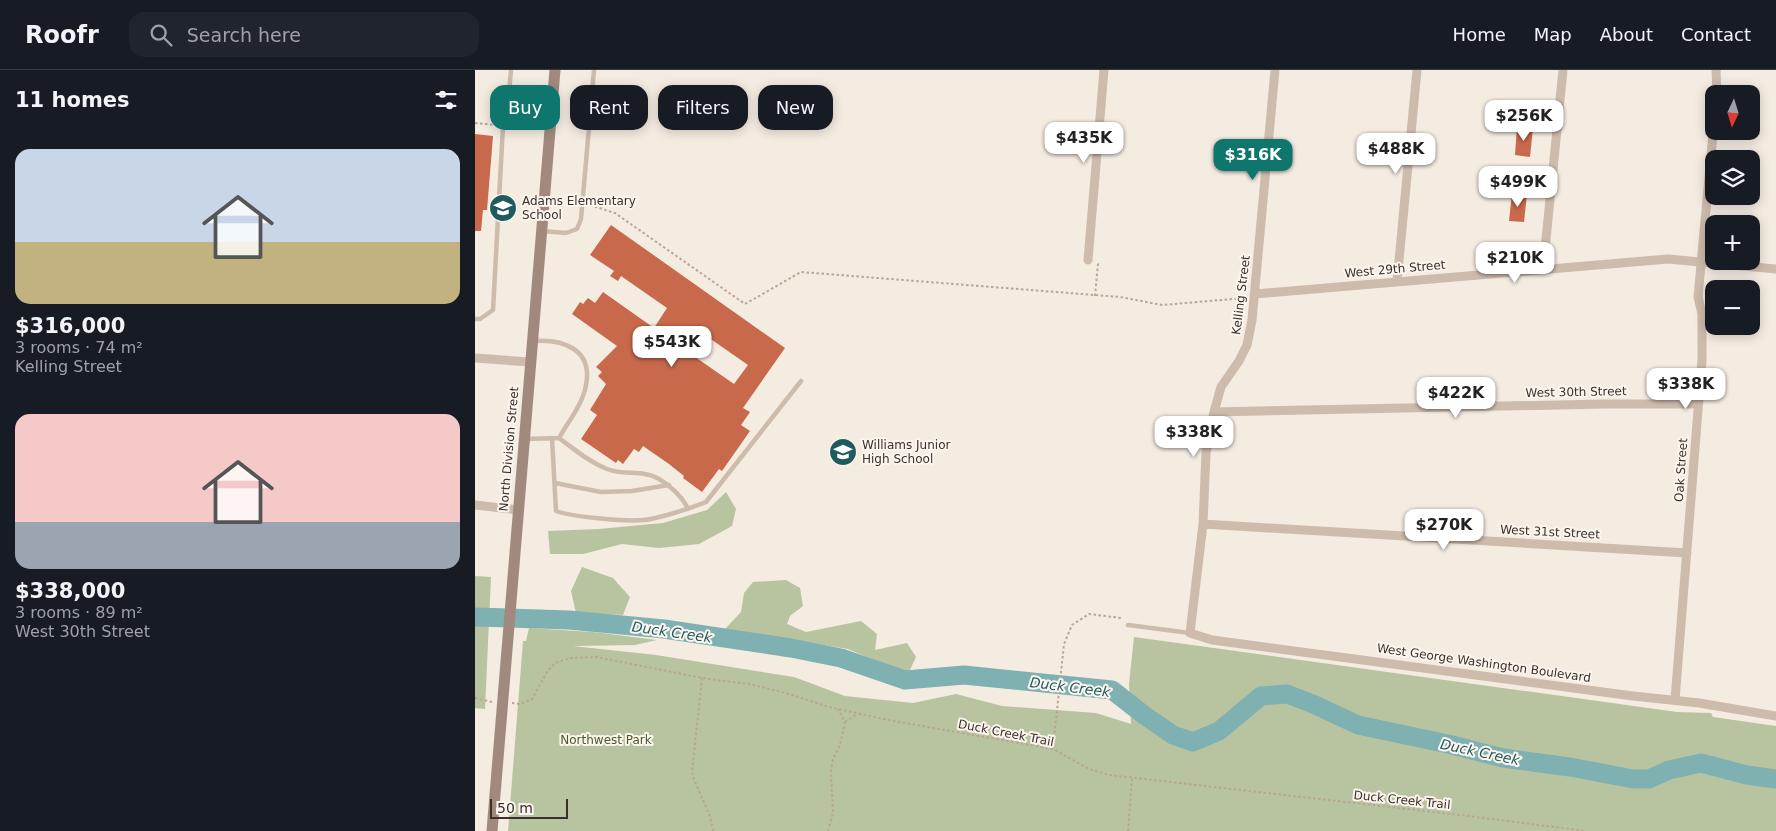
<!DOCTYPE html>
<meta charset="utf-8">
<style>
:root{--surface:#171b24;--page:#20242c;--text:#f1f3f6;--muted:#9ea1a6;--line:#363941;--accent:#0f766e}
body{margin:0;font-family:"DejaVu Sans",sans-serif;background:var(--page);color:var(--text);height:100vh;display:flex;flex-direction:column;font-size:19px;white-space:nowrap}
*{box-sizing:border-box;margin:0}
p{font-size:16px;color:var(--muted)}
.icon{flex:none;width:28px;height:28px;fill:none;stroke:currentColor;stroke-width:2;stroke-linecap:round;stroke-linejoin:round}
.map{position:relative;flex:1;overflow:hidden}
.details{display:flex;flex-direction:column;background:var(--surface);width:475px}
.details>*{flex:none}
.guide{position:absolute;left:15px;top:15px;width:475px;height:45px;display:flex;gap:10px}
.needle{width:32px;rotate:184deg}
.controls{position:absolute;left:1230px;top:15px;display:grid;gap:10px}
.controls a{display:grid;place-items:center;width:55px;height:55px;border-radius:10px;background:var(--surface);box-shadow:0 2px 12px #0003;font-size:25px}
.scale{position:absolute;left:15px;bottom:12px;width:78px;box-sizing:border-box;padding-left:5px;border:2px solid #3b302b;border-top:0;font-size:14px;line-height:18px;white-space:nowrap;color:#3b302b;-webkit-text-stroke:4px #fbf5ee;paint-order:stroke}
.price{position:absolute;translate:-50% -42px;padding:0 11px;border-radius:10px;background:#fff;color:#222;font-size:16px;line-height:32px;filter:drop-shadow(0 1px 2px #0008)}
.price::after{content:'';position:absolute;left:50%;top:30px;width:15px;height:11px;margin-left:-8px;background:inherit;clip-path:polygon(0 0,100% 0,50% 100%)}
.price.selected{background:var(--accent);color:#fff}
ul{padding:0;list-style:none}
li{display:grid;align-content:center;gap:10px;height:265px;padding:0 15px}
li span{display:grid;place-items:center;height:155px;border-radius:15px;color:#555}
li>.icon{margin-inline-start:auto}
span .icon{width:90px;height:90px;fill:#fffc;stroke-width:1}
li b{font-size:21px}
h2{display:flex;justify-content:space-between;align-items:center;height:60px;padding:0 15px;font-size:21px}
.tag{padding:0 18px;border-radius:15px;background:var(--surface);box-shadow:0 2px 12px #0003;font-size:18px;line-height:45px}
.tag.selected{background:var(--accent);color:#fff}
header{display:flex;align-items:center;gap:30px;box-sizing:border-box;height:70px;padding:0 25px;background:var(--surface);border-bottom:1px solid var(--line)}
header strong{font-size:24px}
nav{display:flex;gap:28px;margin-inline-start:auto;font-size:18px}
.search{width:350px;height:45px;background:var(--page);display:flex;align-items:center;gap:12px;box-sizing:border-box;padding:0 18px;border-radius:15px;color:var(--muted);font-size:19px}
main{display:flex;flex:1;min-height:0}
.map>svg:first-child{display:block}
.green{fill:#b8c4a0}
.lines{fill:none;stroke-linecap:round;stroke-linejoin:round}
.river{stroke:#7fb0b2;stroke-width:19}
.building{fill:#c8694b;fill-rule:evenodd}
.path{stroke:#b9a596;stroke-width:2;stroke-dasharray:2.5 2.5;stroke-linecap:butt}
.lane{stroke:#cdbbac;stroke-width:4.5}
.street{stroke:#cdbbac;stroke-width:9}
.secondary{stroke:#a18a7d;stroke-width:11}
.labels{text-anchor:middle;stroke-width:4;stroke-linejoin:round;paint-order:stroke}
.poi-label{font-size:12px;fill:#3b302b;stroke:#fbf5ee;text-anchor:start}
.street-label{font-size:12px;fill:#3b302b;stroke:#fbf5ee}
.park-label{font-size:12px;fill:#4a5a2e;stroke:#fbf5ee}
.water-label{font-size:14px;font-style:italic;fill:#1f5a5e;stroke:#fbf5ee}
</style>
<header>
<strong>Roofr</strong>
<div class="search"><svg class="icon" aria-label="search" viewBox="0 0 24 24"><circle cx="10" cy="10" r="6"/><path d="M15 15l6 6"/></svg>Search here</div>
<nav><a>Home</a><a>Map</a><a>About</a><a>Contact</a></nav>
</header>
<main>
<section class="details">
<h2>11 homes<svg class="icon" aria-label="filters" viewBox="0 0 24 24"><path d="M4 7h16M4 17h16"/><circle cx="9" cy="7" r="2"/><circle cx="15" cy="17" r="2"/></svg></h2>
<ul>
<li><span style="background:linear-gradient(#c9d6e8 60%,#c2b280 0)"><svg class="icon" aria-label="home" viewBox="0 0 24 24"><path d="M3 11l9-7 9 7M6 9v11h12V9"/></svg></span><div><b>$316,000</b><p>3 rooms · 74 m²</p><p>Kelling Street</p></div></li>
<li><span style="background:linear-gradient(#f6c9c9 70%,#9aa5b1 0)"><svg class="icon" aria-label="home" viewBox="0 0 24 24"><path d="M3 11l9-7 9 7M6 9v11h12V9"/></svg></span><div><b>$338,000</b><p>3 rooms · 89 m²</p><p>West 30th Street</p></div></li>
</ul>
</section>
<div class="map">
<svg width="1301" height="761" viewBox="0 0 1301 761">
<rect width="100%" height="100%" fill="#f4ebe1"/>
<!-- green -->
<path class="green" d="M251 422 261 439 257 456 224 474 184 478 147 474 108 484H75L73 461 124 459 188 453 232 440Z
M107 497 138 508 155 527 148 545 101 543 96 521Z
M0 506 16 507 10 639 0 638Z
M311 510 325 518 328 536 315 546 312 554 331 562 386 551 402 564 400 580 432 573 441 587 433 604 373 579 250 559 266 542 269 523 278 512Z
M54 558 118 562 182 570 160 575 98 576 181 585 319 607 370 626 438 633 481 624 527 636 621 643 656 654 654 614 659 567 1202 642 1236 643 1238 647 1301 656V761H33L48 571H51Z"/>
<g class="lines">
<!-- river -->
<path class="river" d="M0 547 94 550 189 559 316 578 366 588 430 610 489 605 637 620 669 645 698 665 718 672 744 661 786 626 812 624 838 634 883 655 973 674 1028 688 1095 697 1158 709H1174L1194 700 1226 693 1272 705 1301 709"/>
</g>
<!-- building -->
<path class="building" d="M1042 57 1058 58 1055 87 1040 85Z
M0 64 18 66 12 140H8L6 161H0Z
M1037 123 1052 124 1049 152 1034 151Z
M136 155 310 278 268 338 275 342 266 355 275 361 247 401 244 399 227 422 208 408 209 406 194 394 168 376 164 382 159 379 148 394 143 390 141 393 106 369 122 345 115 340 131 314 123 306 127 302 121 297 142 276 97 244 105 232 108 234 113 228 120 233 128 222 179 258 192 238 146 206 143 211 135 206 139 201 115 185ZM217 256 273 295 259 314 200 273Z"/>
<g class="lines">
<!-- path -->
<path class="path" d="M0 53 20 55
M115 135 140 143 270 234 326 202 645 227 687 235 770 228
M620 226 623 194 621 193
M227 608 217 702C222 722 236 741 238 761
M0 628 17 632
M37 633 45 634 57 629 72 602 80 593 95 588 121 587 233 609 274 614 311 623 354 637 413 650 578 679 614 699 634 705 985 745 1111 761
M370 652 382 644
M578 678 589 574 597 555 614 544 646 548 648 549
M353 761 358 743 356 701 358 689 365 675 370 652 363 639
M653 761 657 709"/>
<!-- lane -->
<path class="lane" d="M67 161 91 163 102 159 106 149 119 0
M0 249H5L18 240 28 56 32 44 36 0
M59 271C88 269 118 279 111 315 108 334 93 352 84 368
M77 368 81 441C98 447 157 453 176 449 195 445 213 439 231 432L326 311
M50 369 84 368C99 379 114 392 132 399 144 404 158 402 170 404 186 406 207 425 213 439
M80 413 126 422 157 421 194 415
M653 555 715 563"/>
<!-- street -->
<path class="street" d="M800 0 777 250 772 275 764 291 746 317 739 342 731 383 728 454 715 563 737 570 1158 626 1224 633 1301 646
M1241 0 1242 24
M613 190 629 0
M1068 199 1088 0
M922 212 942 0
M780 224 1193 189 1301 199
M0 288 55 292
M739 342 1129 334H1223
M0 435 43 440
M728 454 1212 483
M1200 630 1227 290V244L1223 227 1239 53"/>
<!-- secondary -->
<path class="secondary" d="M17 761 80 0"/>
</g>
<!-- icons -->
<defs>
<g id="school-disc" transform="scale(1.4375)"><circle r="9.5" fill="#1f5a5e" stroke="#fbf5ee"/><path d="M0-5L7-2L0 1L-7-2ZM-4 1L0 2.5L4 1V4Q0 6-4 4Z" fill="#fff"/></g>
</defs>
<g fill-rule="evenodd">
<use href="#school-disc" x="28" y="138"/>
<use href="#school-disc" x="368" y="382"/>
</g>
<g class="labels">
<!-- poi labels -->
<g class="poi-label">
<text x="47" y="135">Adams Elementary<tspan x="47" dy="14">School</tspan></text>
<text x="387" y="379">Williams Junior<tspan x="387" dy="14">High School</tspan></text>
</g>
<!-- street labels -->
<g class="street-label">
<text transform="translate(920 199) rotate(-5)" y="4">West 29th Street</text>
<text transform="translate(766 225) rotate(-83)" y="4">Kelling Street</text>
<text transform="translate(1101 322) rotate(-1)" y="4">West 30th Street</text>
<text transform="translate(34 379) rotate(-85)" y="4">North Division Street</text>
<text transform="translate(1206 400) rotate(-86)" y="4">Oak Street</text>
<text transform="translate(1075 462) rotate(3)" y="4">West 31st Street</text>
<text transform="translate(1009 593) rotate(8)" y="4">West George Washington Boulevard</text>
<text transform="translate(531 663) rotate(11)" y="4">Duck Creek Trail</text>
<text transform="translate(927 730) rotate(6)" y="4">Duck Creek Trail</text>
</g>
<!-- park labels -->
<g class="park-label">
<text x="131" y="674">Northwest Park</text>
</g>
<!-- water labels -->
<g class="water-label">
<text transform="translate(197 562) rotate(8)" y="5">Duck Creek</text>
<text transform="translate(595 617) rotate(7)" y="5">Duck Creek</text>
<text transform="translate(1005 682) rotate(12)" y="5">Duck Creek</text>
</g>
</g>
</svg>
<div class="controls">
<a><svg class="needle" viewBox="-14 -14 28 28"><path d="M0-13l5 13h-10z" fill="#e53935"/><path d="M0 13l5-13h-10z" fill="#9ea1a6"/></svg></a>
<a><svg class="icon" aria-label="layers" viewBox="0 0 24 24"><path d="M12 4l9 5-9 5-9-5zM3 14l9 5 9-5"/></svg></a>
<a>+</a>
<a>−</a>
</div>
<div class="scale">50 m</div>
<b class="price" style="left:1049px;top:72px">$256K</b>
<b class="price" style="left:609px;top:94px">$435K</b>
<b class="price" style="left:921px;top:105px">$488K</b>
<b class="price selected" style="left:778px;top:111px">$316K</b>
<b class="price" style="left:1043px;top:138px">$499K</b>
<b class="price" style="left:1040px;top:214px">$210K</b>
<b class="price" style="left:197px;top:298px">$543K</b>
<b class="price" style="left:1211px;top:340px">$338K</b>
<b class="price" style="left:981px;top:349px">$422K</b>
<b class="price" style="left:719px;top:388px">$338K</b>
<b class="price" style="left:969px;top:481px">$270K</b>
<div class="guide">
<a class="tag selected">Buy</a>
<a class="tag">Rent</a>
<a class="tag">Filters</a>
<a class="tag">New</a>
</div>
</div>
</main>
